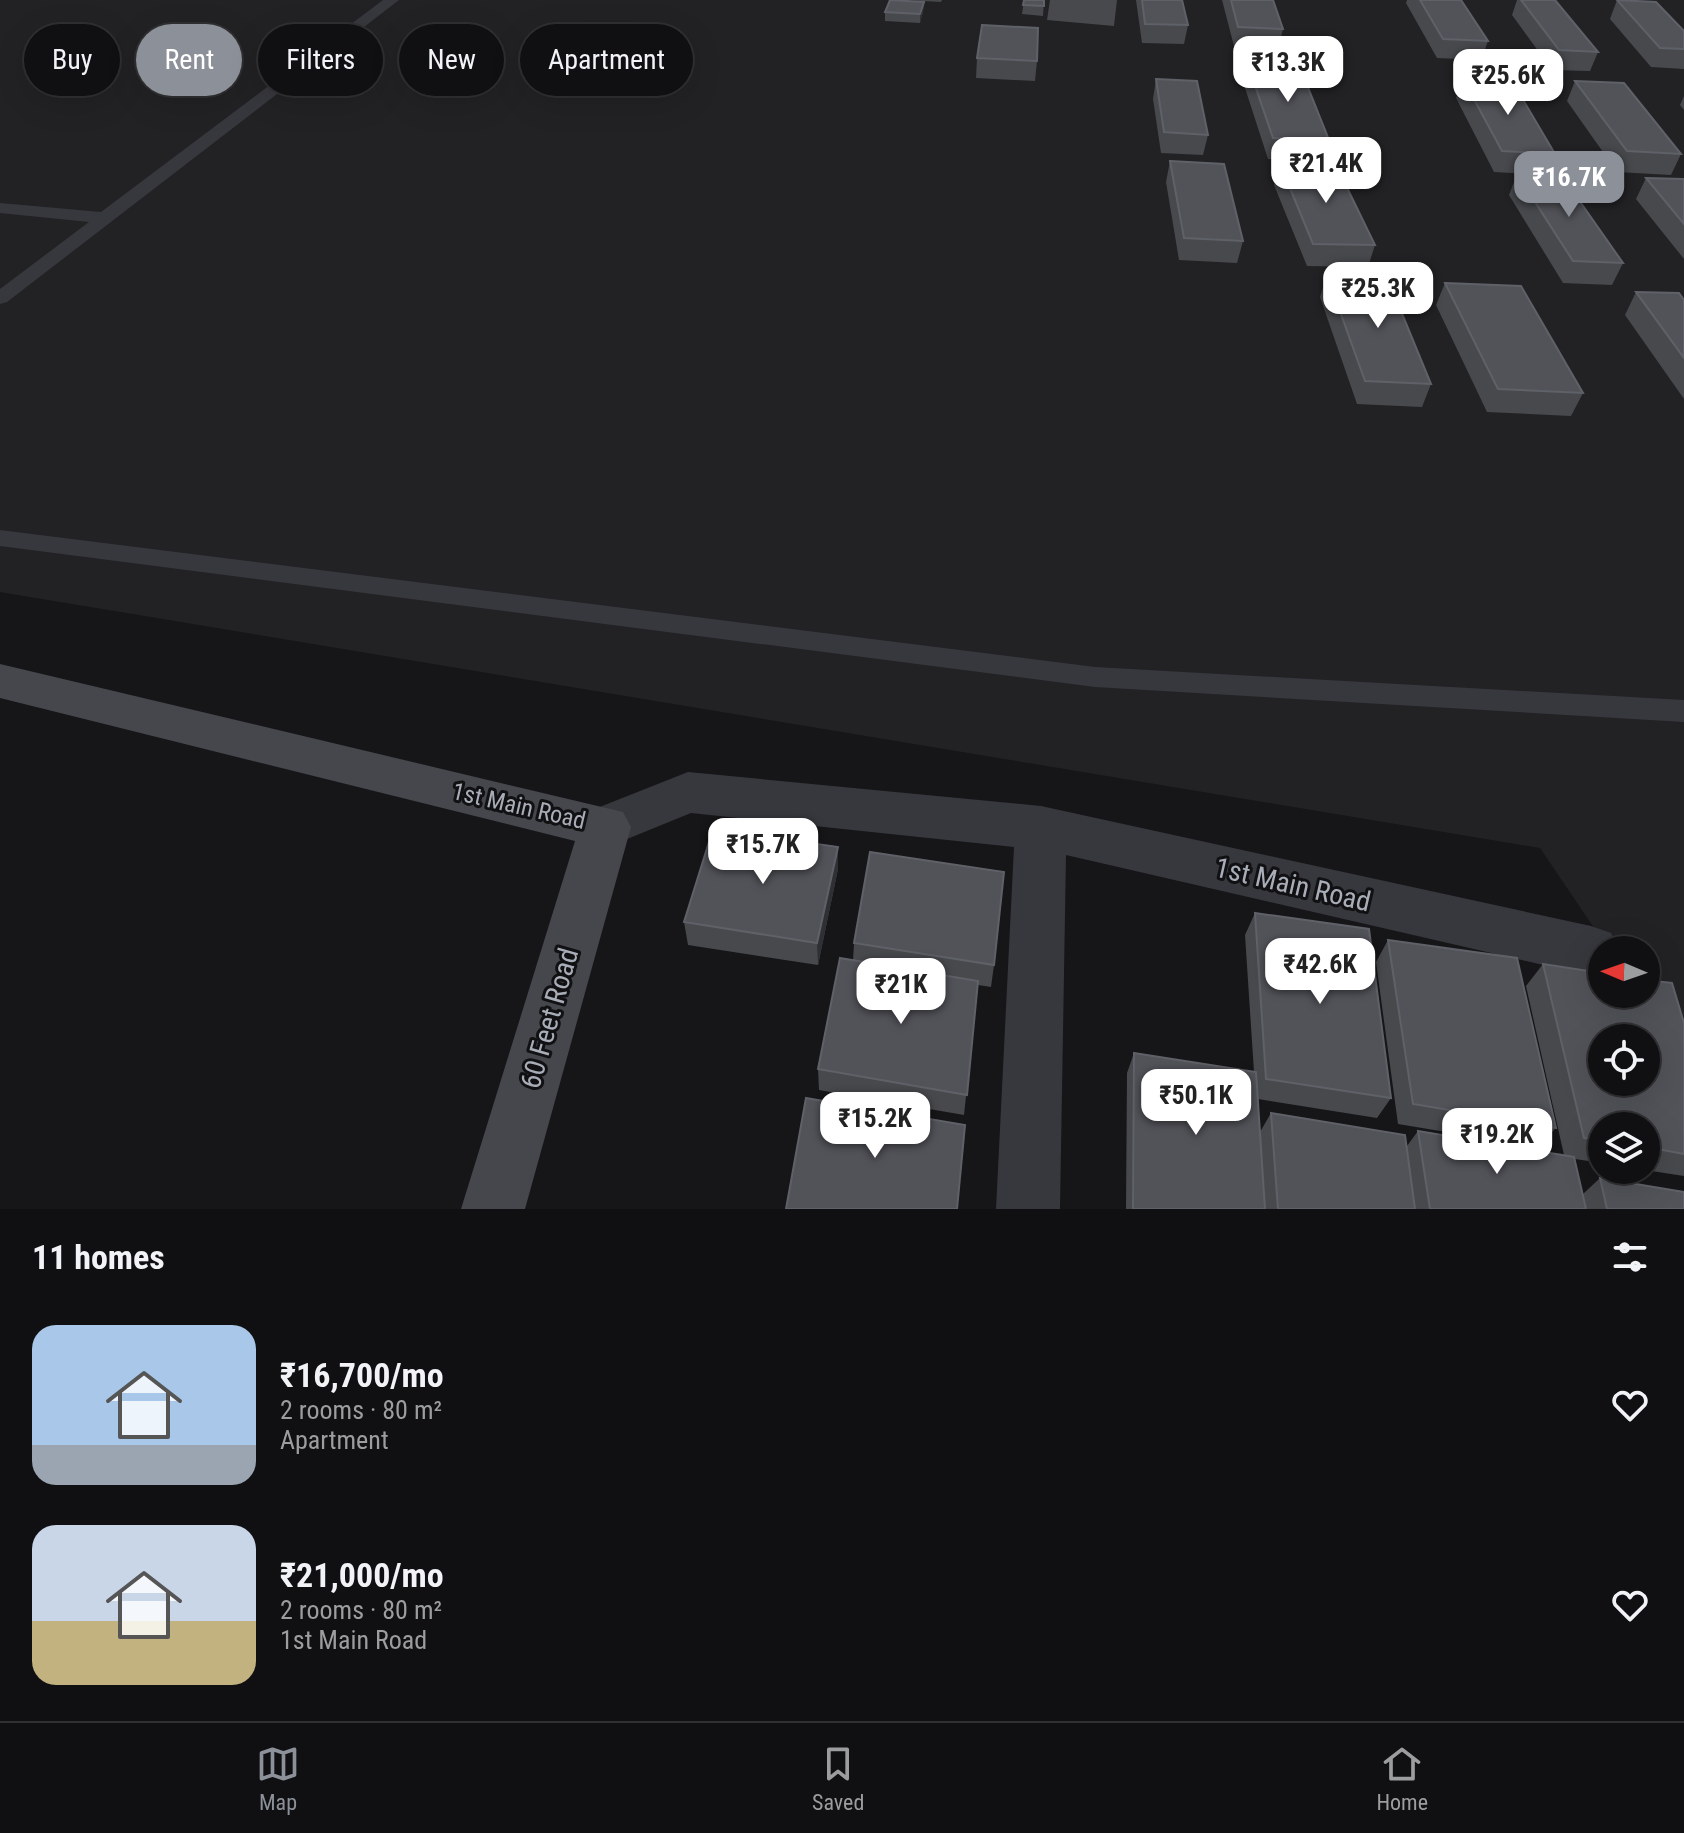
<!DOCTYPE html>
<meta charset="utf-8">
<style>
:root{--surface:#101012;--page:#19191b;--text:#f1f3f6;--muted:#9c9d9f;--line:#303032;--accent:#8c9099}
body{margin:0;font-family:"Roboto Condensed",sans-serif;background:var(--page);color:var(--text);height:100vh;display:flex;flex-direction:column;font-size:30px;white-space:nowrap}
*{box-sizing:border-box;margin:0}
p{font-size:26px;color:var(--muted)}
.icon{flex:none;width:44px;height:44px;fill:none;stroke:currentColor;stroke-width:2;stroke-linecap:round;stroke-linejoin:round}
.map{position:relative;height:1209px;overflow:hidden}
.panel{display:flex;flex-direction:column;background:var(--surface);flex:1}
.panel>*{flex:none}
.top-card{position:absolute;left:24px;top:24px;width:800px;height:72px;display:flex;gap:16px}
.needle{width:52px;rotate:272deg}
.controls{position:absolute;left:1588px;top:936px;display:grid;gap:16px}
.controls a{display:grid;place-items:center;width:72px;height:72px;border-radius:50%;background:var(--surface);box-shadow:0 8px 32px #0002,0 0 0 2px var(--line);font-size:40px}
.price{position:absolute;translate:-50% -68px;padding:0 18px;border-radius:16px;background:#fff;color:#222;font-size:26px;line-height:52px;filter:drop-shadow(0 2px 4px #0008)}
.price::after{content:'';position:absolute;left:50%;top:48px;width:24px;height:18px;margin-left:-12px;background:inherit;clip-path:polygon(0 0,100% 0,50% 100%)}
.price.on{background:var(--accent);color:#fff}
ul{padding:0;list-style:none}
li{display:flex;align-items:center;gap:24px;height:200px;padding:0 32px}
li span{display:grid;place-items:center;flex:none;width:224px;height:160px;border-radius:24px;color:#555}
li>.icon{margin-inline-start:auto}
span .icon{width:96px;height:96px;fill:#fffc;stroke-width:1}
li b{font-size:34px}
h2{display:flex;justify-content:space-between;align-items:center;height:96px;padding:0 32px;font-size:34px}
.pill{padding:0 28px;border-radius:36px;background:var(--surface);box-shadow:0 8px 32px #0002,0 0 0 2px var(--line);font-size:28px;line-height:72px}
.pill.on{background:var(--accent);color:#fff}
.dock{display:flex;justify-content:space-around;align-items:center;height:112px;border-top:2px solid var(--line);background:var(--surface);font-size:22px;color:var(--muted)}
.dock a{display:grid;justify-items:center;gap:4px}
.dock .on{color:var(--accent)}
.map>svg:first-child{display:block}
.built{fill:#222225}
.lines{fill:none;stroke-linecap:round;stroke-linejoin:round}
.lane{fill:#37383d;fill-rule:evenodd}
.street{fill:#37383d;fill-rule:evenodd}
.secondary{fill:#45474d;fill-rule:evenodd}
.wall{fill:#47494d}
.shaded-wall{fill:#2f3033}
.building{fill:#525359;stroke:#5f6168;stroke-width:2;fill-rule:evenodd}
.labels{text-anchor:middle;stroke-width:6;stroke-linejoin:round;paint-order:stroke}
.street-label{font-size:24px;fill:#a8adb8;stroke:#111113}
.near-street-label{font-size:28px;fill:#a8adb8;stroke:#111113}
</style>
<div class="map">
<svg width="1684" height="1209" viewBox="0 0 1684 1209">
<rect width="100%" height="100%" fill="#161618"/>
<!-- built -->
<path class="built" d="M0 0H1684V1059L1646 994V950H1609L1540 848 0 592Z"/>
<g class="lines">
<!-- lane -->
<path class="lane" d="M383 0H399L7 302 0 304V289L89 222 0 213V203L101 212Z
M0 530 1095 667 1684 700V722L1095 687 0 546Z"/>
<!-- street -->
<path class="street" d="M688 772 1041 806 1591 926 1611 933 1619 950H1602V972L1591 976 1066 855 1060 1209H996L1014 847 691 813 605 848 587 842 579 827 587 812Z"/>
<!-- secondary -->
<path class="secondary" d="M0 664 623 812 631 827 525 1209H461L575 841 0 698Z"/>
</g>
<!-- wall -->
<path class="wall" d="M907 0H942L941 2Z
M1024 0H1044L1043 16 1022 14Z
M1050 0H1117L1114 26 1047 20Z
M1136 0H1182L1188 25 1184 44 1142 43Z
M1222 0H1273L1283 29 1278 48 1234 46Z
M1407 0H1461L1488 41 1481 60 1437 58 1406 3Z
M1517 0H1555L1598 52 1590 71 1552 70 1512 15Z
M1617 0 1684 31V69L1651 67 1610 19Z
M924 2 923 12 920 23 885 21V12Z
M977 58 1037 61 1035 81 976 78Z
M1249 68 1329 140 1323 161 1268 159 1245 88Z
M1156 79 1208 135 1203 155 1161 153 1153 99Z
M1463 79 1555 154 1547 175 1494 172 1456 98Z
M1575 81 1681 154 1671 175 1617 172 1567 101Z
M1684 96V110L1680 105Z
M1170 161 1243 241 1237 263 1179 260 1166 182Z
M1280 164 1375 245 1368 267 1307 266 1274 185Z
M1517 174 1623 263 1612 285 1563 283 1509 195Z
M1646 178 1684 179V259L1636 199Z
M1327 275 1431 384 1422 407 1357 404 1320 297Z
M1445 283 1583 393 1571 416 1487 412 1436 305Z
M1636 292 1684 300V399L1625 315Z
M838 847V869L818 965 688 945 684 922Z
M1255 913 1391 1098 1377 1118 1258 1099 1260 1132 1271 1113 1407 1146 1418 1131 1564 1155 1526 986 1543 964 1684 1023V1176L1645 1170 1646 1126H1602V1163L1575 1159 1583 1194 1600 1178 1684 1209H1126L1127 1073 1134 1053 1254 1072 1245 935Z
M1388 940 1556 1128 1537 1147 1398 1124 1376 962Z
M854 943 994 965 991 987 978 985 964 1115 819 1090 818 1069 853 960Z"/>
<!-- shaded-wall -->
<path class="shaded-wall" d="M924 2 923 12 920 23V14Z
M838 847V869L818 965 817 943Z"/>
<!-- building -->
<path class="building" d="M890 0 924 2 920 14 885 12Z
M1024 0H1044V6L1023 5Z
M1142 0H1182L1188 25 1145 24Z
M1231 0H1273L1283 29 1238 27Z
M1420 0H1461L1488 41 1443 39Z
M1521 0H1555L1598 52 1559 50Z
M1617 0 1656 2 1684 31V49L1660 48Z
M982 25 1038 28 1037 61 977 58Z
M1249 68 1301 70 1329 140 1273 138Z
M1156 79 1197 81 1208 135 1164 132Z
M1463 79 1512 81 1555 154 1502 151Z
M1575 81 1624 83 1681 154 1627 151Z
M1170 161 1224 164 1243 241 1184 238Z
M1280 164 1336 165 1375 245 1313 244Z
M1517 174 1562 176 1623 263 1573 261Z
M1646 178 1684 179V224Z
M1327 275 1387 277 1431 384 1365 381Z
M1445 283 1521 286 1583 393 1498 389Z
M1636 292 1679 293 1684 300V358Z
M713 829 838 847 817 943 684 922Z
M870 852 1004 872 994 965 854 943Z
M1255 913 1369 929 1391 1098 1266 1079Z
M1388 940 1517 958 1556 1128 1413 1104Z
M840 958 978 981 967 1095 818 1069Z
M1543 964 1602 973V994H1646V980L1672 983 1684 1023V1154L1646 1147V1126H1602V1140L1584 1138ZM1602 1038H1646V1082H1602Z
M1134 1053 1256 1072 1265 1209H1133Z
M806 1098 965 1125 957 1209H786Z
M1271 1113 1405 1135 1415 1209H1278Z
M1418 1131 1574 1157 1586 1209H1430Z
M1600 1178 1684 1192V1209H1607Z"/>
<g class="labels">
<!-- street labels -->
<g class="street-label">
<text transform="translate(519 806) rotate(13)" y="8">1st Main Road</text>
</g>
<!-- near-street labels -->
<g class="near-street-label">
<text transform="translate(1293 884) rotate(13)" y="10">1st Main Road</text>
<text transform="translate(549 1018) rotate(-74)" y="10">60 Feet Road</text>
</g>
</g>
</svg>
<div class="controls">
<a><svg class="needle" viewBox="-14 -14 28 28"><path d="M0-13l5 13h-10z" fill="#e53935"/><path d="M0 13l5-13h-10z" fill="#9c9d9f"/></svg></a>
<a><svg class="icon" aria-label="locate" viewBox="0 0 24 24"><circle cx="12" cy="12" r="6"/><path d="M12 2v4M12 18v4M2 12h4M18 12h4"/></svg></a>
<a><svg class="icon" aria-label="layers" viewBox="0 0 24 24"><path d="M12 4l9 5-9 5-9-5zM3 14l9 5 9-5"/></svg></a>
</div>
<b class="price" style="left:1288px;top:104px">₹13.3K</b>
<b class="price" style="left:1508px;top:117px">₹25.6K</b>
<b class="price" style="left:1326px;top:205px">₹21.4K</b>
<b class="price on" style="left:1569px;top:219px">₹16.7K</b>
<b class="price" style="left:1378px;top:330px">₹25.3K</b>
<b class="price" style="left:763px;top:886px">₹15.7K</b>
<b class="price" style="left:1320px;top:1006px">₹42.6K</b>
<b class="price" style="left:901px;top:1026px">₹21K</b>
<b class="price" style="left:1196px;top:1137px">₹50.1K</b>
<b class="price" style="left:875px;top:1160px">₹15.2K</b>
<b class="price" style="left:1497px;top:1176px">₹19.2K</b>
<div class="top-card">
<a class="pill">Buy</a>
<a class="pill on">Rent</a>
<a class="pill">Filters</a>
<a class="pill">New</a>
<a class="pill">Apartment</a>
</div>
</div>
<section class="panel">
<h2>11 homes<svg class="icon" aria-label="filters" viewBox="0 0 24 24"><path d="M4 7h16M4 17h16"/><circle cx="9" cy="7" r="2"/><circle cx="15" cy="17" r="2"/></svg></h2>
<ul>
<li><span style="background:linear-gradient(#a9c7e8 75%,#9aa5b1 0)"><svg class="icon" aria-label="home" viewBox="0 0 24 24"><path d="M3 11l9-7 9 7M6 9v11h12V9"/></svg></span><div><b>₹16,700/mo</b><p>2 rooms · 80 m²</p><p>Apartment</p></div><svg class="icon" aria-label="heart" viewBox="0 0 24 24"><path d="M12 20l-8-8c-3-5 5-10 8-4 3-6 11-1 8 4z"/></svg></li>
<li><span style="background:linear-gradient(#c9d6e8 60%,#c2b280 0)"><svg class="icon" aria-label="home" viewBox="0 0 24 24"><path d="M3 11l9-7 9 7M6 9v11h12V9"/></svg></span><div><b>₹21,000/mo</b><p>2 rooms · 80 m²</p><p>1st Main Road</p></div><svg class="icon" aria-label="heart" viewBox="0 0 24 24"><path d="M12 20l-8-8c-3-5 5-10 8-4 3-6 11-1 8 4z"/></svg></li>
</ul>
</section>
<nav class="dock">
<a class="on"><svg class="icon" aria-label="map" viewBox="0 0 24 24"><path d="M3 6l6-2 6 2 6-2v14l-6 2-6-2-6 2zM9 4v14M15 6v14"/></svg>Map</a>
<a><svg class="icon" aria-label="saved" viewBox="0 0 24 24"><path d="M7 4h10v16l-5-4-5 4z"/></svg>Saved</a>
<a><svg class="icon" aria-label="home" viewBox="0 0 24 24"><path d="M3 11l9-7 9 7M6 9v11h12V9"/></svg>Home</a>
</nav>
